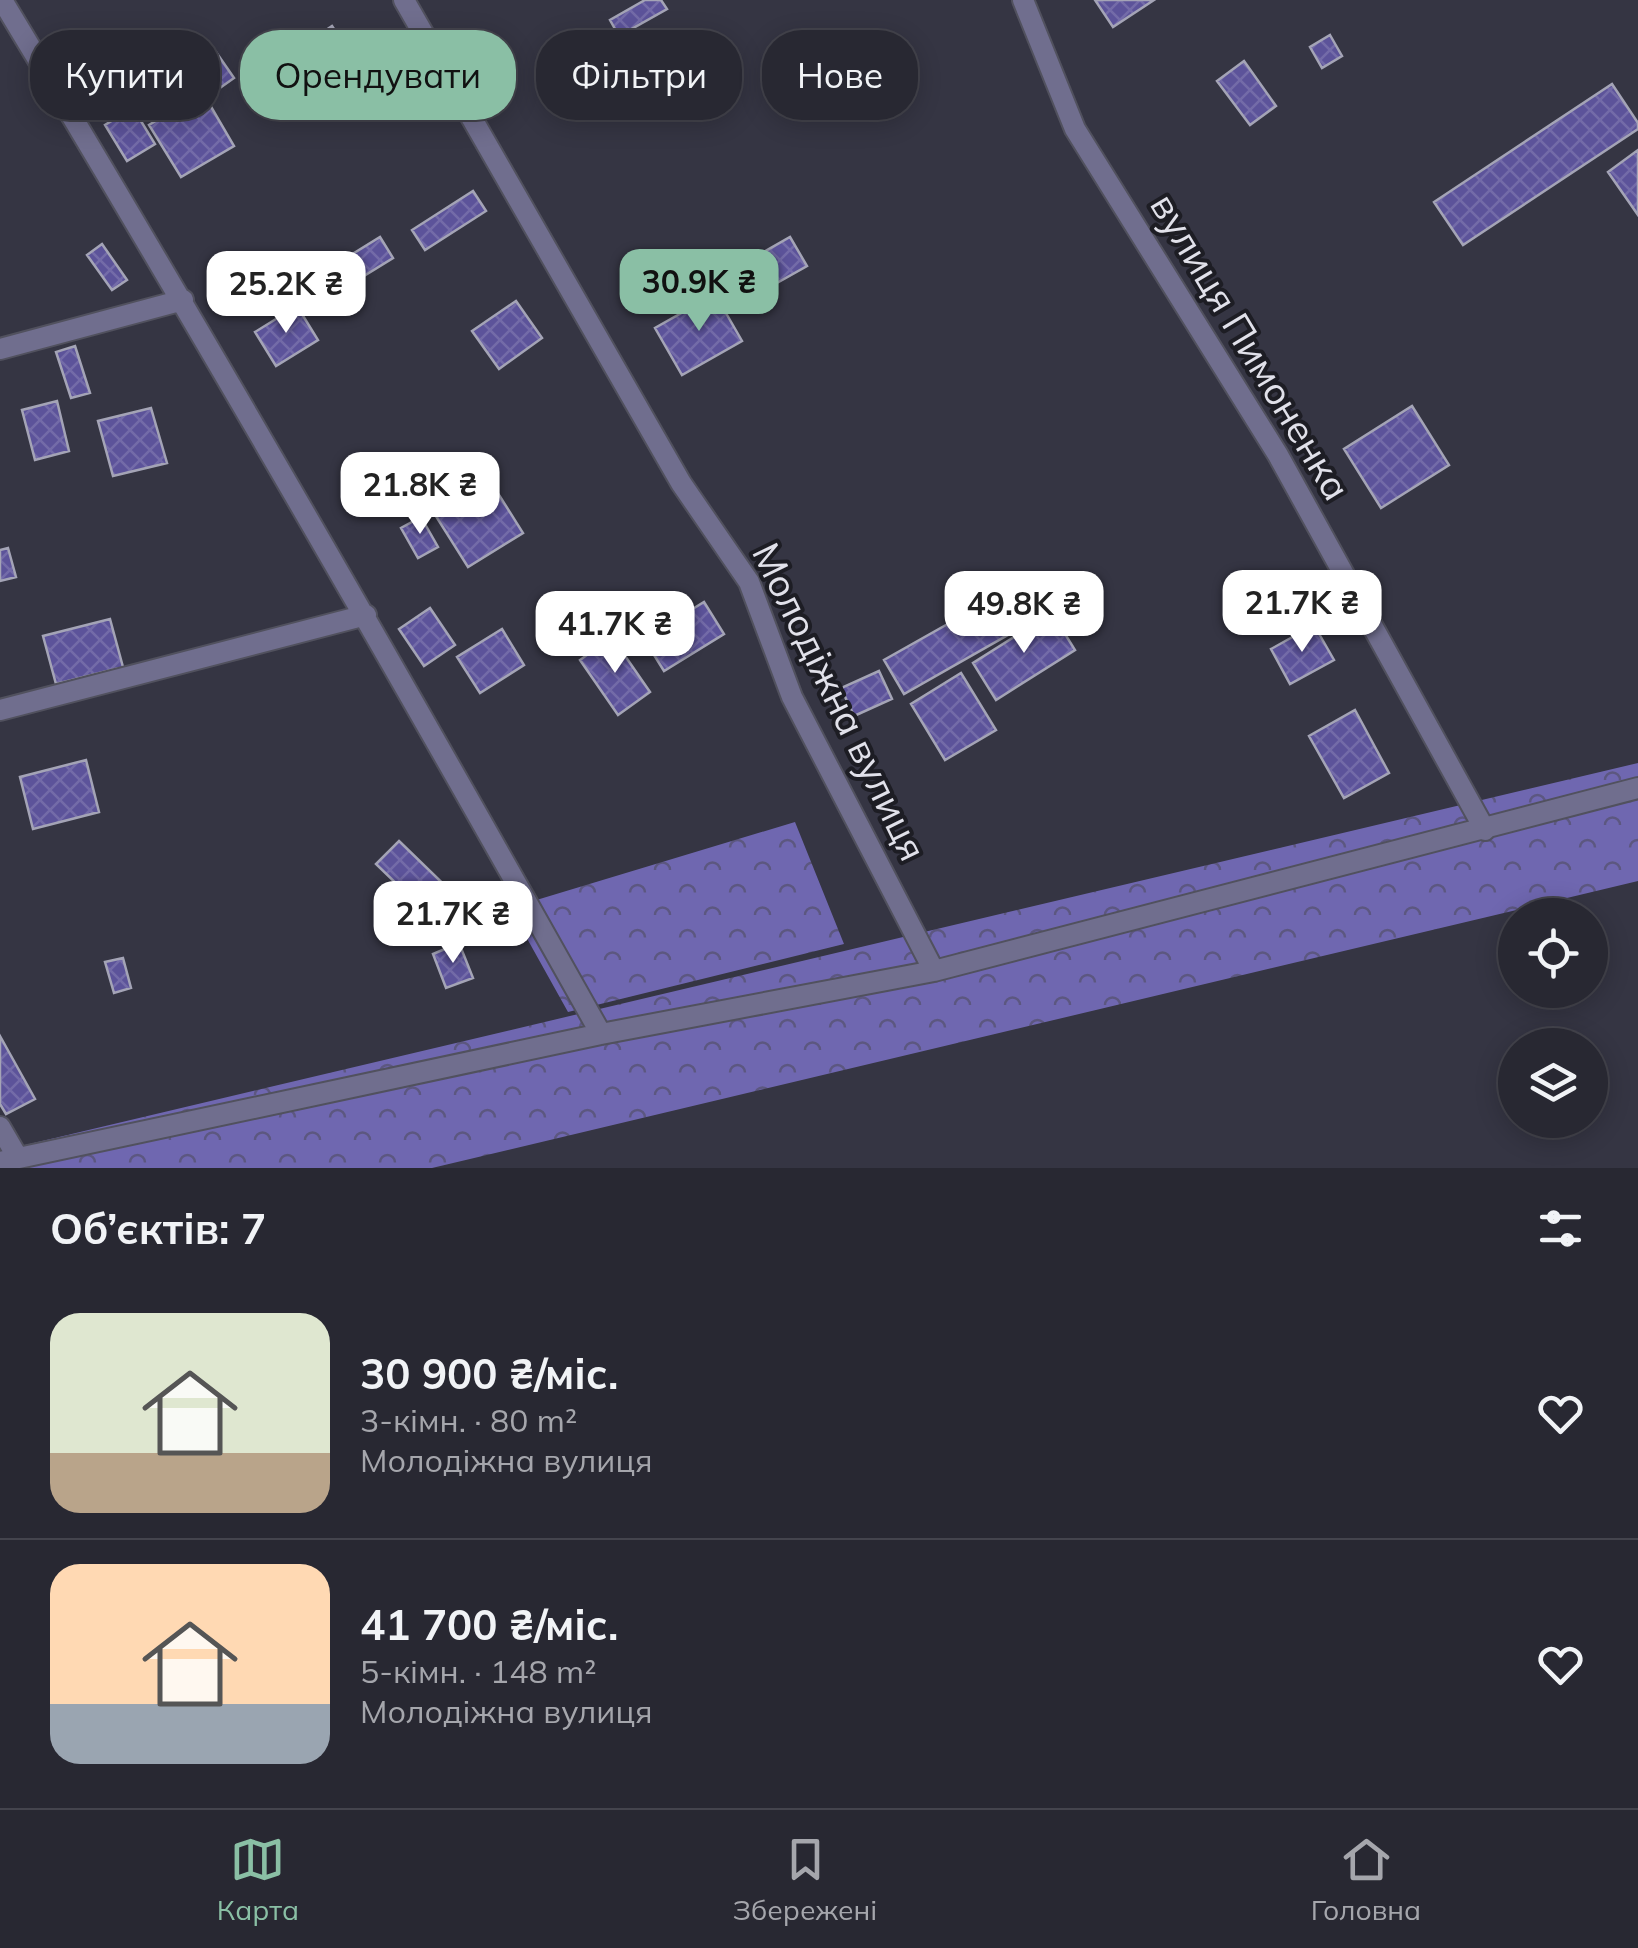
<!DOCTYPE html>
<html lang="uk">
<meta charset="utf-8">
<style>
:root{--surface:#282832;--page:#30303a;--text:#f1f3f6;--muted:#a5a6ac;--line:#44444d;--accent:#8abfa5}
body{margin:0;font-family:Mulish,sans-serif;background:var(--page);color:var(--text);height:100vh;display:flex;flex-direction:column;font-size:38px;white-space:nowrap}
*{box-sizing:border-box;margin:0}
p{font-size:32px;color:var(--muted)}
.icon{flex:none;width:55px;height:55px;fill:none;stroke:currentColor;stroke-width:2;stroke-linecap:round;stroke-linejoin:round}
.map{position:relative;height:1168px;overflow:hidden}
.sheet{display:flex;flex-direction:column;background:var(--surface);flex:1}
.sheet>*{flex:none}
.guide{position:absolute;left:30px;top:30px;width:1000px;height:90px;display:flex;gap:20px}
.fabs{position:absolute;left:1498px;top:898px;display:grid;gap:20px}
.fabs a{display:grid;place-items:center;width:110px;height:110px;border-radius:50%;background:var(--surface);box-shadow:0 5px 25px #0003,0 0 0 2px var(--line);font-size:50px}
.price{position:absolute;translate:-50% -85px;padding:0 22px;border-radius:20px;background:#fff;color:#222;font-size:32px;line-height:65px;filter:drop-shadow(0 2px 5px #0008)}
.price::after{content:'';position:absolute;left:50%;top:60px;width:30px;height:22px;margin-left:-15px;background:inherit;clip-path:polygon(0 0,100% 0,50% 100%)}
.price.on{background:var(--accent);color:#111}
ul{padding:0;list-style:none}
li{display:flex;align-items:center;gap:30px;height:250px;padding:0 50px}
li+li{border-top:2px solid var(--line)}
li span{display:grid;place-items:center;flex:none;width:280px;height:200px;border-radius:30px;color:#555}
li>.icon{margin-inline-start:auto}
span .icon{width:120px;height:120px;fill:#fffc;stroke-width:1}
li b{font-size:42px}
h2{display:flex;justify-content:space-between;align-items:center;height:120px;padding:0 50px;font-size:42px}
.tag{padding:0 35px;border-radius:40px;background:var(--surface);box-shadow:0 5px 25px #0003,0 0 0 2px var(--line);font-size:35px;line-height:90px}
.tag.on{background:var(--accent);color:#111}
.tabs{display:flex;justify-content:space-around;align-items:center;height:140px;border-top:2px solid var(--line);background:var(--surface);font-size:28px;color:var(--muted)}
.tabs a{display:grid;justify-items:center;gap:5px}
.tabs .on{color:var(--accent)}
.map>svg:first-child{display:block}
.forest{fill:url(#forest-crowns)}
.building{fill:url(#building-cross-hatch);stroke:#a4a4b6;stroke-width:2.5}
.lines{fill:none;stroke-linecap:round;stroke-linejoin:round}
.street-casing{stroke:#51515e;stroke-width:24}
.street{stroke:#706e8e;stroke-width:20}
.labels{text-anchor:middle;stroke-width:8;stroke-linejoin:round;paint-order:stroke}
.street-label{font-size:38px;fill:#e1e1ea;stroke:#1d1d24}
</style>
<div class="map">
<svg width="1638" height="1168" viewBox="0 0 1638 1168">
<defs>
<pattern id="forest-crowns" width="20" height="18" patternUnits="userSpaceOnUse" patternTransform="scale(2.5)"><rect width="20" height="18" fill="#6f67b0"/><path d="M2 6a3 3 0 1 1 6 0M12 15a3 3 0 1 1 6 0" fill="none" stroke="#5c5780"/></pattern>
<pattern id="building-cross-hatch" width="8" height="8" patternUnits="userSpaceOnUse" patternTransform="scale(2.5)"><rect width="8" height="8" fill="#5c539a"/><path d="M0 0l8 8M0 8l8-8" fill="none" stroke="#736ba8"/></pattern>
</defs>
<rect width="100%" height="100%" fill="#353543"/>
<!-- forest -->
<path class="forest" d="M1638 763V881L432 1168H0V1151Z
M795 822 844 944 568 1012 510 908Z"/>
<!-- building -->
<path class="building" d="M645 0H661L667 9 619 36 610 20Z
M1095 0H1154L1113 27Z
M332 26 360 68 311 101 283 59Z
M1330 35 1342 56 1322 68 1310 47Z
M216 52 234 78 210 95 192 68Z
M1244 61 1276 106 1250 125 1217 81Z
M570 64 580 81 548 101 538 84Z
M675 68 688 91 666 103 654 80Z
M1612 84 1638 123V129L1463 245 1434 202Z
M203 93 234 146 181 177 149 125Z
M133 108 155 144 127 161 105 125Z
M1638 150V215L1608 172Z
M473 191 486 211 425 250 412 230Z
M380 237 393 258 359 279 346 258Z
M790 237 807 266 738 305 722 276Z
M102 244 127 280 112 290 87 255Z
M715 294 742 341 682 375 655 328Z
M516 301 542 338 499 369 472 331Z
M297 306 318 340 276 366 255 332Z
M75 346 90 393 71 398 56 352Z
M57 401 69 451 35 460 22 410Z
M1412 406 1449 465 1381 508 1344 449Z
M151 408 167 463 113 476 98 421Z
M482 468 523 533 468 567 427 502Z
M421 517 438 547 418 558 401 528Z
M8 548 16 577 0 581V550Z
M1031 577 1050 611 904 694 884 660Z
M704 602 724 634 664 671 644 639Z
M430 608 455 645 424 666 399 629Z
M1052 613 1075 650 996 700 973 663Z
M110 619 123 667 56 684 43 636Z
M1314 625 1334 660 1290 684 1271 649Z
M502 629 524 665 480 693 457 657Z
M612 637 650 692 618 715 580 660Z
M879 671 892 699 854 716 841 688Z
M961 673 996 730 945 760 911 704Z
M1355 710 1389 773 1344 798 1309 736Z
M86 760 99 812 33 829 20 777Z
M399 841 463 903 440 926 376 864Z
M459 943 473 978 446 988 433 954Z
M123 958 131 988 114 993 105 962Z
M0 1036 35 1099 6 1114 0 1104Z"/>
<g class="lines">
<!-- street casing -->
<g class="street-casing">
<path id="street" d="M2 0C208 341 406 686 601 1034
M404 0 681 483 749 582 792 697 934 971
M1023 0 1075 129 1278 455 1485 830
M0 349 183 300
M0 710 366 615
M0 1127 18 1158
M0 1162 601 1034 934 971 1638 788"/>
</g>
<!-- street -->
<use href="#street" class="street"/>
</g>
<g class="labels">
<!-- street labels -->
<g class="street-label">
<text transform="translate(1250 347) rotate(59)" y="13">вулиця Пимоненка</text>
<text transform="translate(839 702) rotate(64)" y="13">Молодіжна вулиця</text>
</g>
</g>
</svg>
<div class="fabs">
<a><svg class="icon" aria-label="locate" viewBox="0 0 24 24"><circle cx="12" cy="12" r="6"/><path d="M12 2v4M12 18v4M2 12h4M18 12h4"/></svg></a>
<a><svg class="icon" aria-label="layers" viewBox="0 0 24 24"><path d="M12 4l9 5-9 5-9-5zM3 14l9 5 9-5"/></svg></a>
</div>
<b class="price on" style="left:699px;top:334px">30.9K ₴</b>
<b class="price" style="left:286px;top:336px">25.2K ₴</b>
<b class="price" style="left:420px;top:537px">21.8K ₴</b>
<b class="price" style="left:1302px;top:655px">21.7K ₴</b>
<b class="price" style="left:1024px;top:656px">49.8K ₴</b>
<b class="price" style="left:615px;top:676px">41.7K ₴</b>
<b class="price" style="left:453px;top:966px">21.7K ₴</b>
<div class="guide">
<a class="tag">Купити</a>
<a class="tag on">Орендувати</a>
<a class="tag">Фільтри</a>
<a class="tag">Нове</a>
</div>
</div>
<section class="sheet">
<h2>Об’єктів: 7<svg class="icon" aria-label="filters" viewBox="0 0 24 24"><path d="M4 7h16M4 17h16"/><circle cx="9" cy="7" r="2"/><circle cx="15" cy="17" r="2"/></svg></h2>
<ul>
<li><span style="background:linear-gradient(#dfe7d0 70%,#b9a48a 0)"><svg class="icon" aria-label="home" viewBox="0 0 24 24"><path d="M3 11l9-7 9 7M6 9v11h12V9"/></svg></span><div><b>30 900 ₴/міс.</b><p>3-кімн. · 80 m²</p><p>Молодіжна вулиця</p></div><svg class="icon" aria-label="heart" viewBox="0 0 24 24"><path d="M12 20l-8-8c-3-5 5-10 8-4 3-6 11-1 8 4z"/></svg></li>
<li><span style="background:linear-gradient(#ffd9b3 70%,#9aa5b1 0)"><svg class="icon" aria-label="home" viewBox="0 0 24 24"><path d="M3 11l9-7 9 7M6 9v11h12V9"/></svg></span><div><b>41 700 ₴/міс.</b><p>5-кімн. · 148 m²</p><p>Молодіжна вулиця</p></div><svg class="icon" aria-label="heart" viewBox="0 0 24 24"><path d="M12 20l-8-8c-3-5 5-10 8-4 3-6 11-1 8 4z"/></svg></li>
</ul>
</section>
<nav class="tabs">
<a class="on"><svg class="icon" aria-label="map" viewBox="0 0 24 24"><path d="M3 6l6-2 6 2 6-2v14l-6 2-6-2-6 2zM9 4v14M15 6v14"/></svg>Карта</a>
<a><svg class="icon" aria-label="saved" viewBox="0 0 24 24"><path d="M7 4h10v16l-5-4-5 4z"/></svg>Збережені</a>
<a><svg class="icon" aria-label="home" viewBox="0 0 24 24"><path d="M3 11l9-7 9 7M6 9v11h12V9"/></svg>Головна</a>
</nav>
